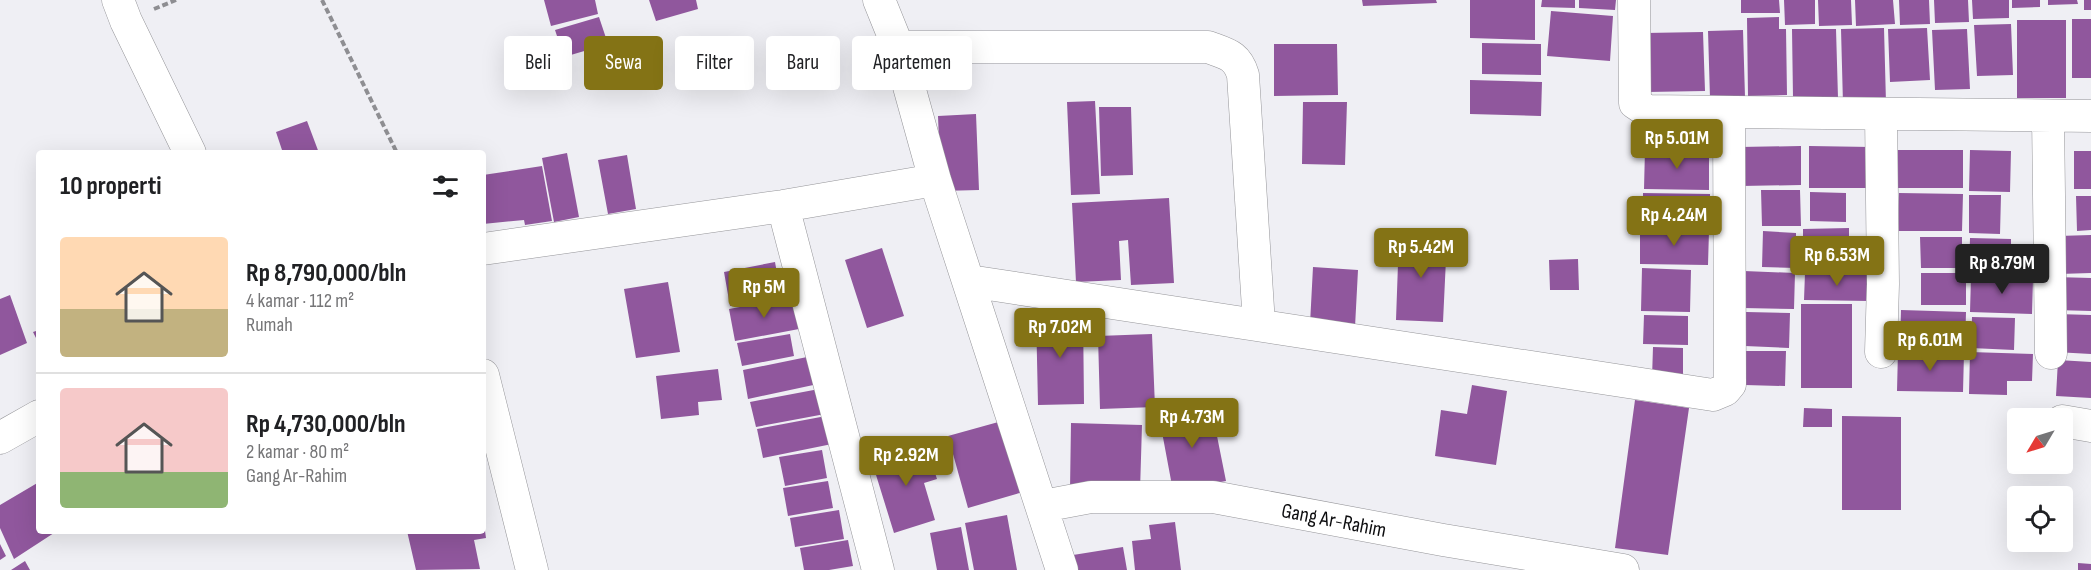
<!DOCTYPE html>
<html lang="id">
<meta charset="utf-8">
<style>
:root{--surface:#fff;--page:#f2f2f2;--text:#202124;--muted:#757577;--line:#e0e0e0;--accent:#847315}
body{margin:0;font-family:"Sofia Sans Condensed",sans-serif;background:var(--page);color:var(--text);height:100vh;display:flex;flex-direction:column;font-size:22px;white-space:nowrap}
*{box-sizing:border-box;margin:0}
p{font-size:20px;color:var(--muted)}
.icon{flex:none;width:33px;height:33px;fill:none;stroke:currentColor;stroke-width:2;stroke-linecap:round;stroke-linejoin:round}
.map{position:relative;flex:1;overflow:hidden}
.side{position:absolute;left:36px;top:150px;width:450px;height:384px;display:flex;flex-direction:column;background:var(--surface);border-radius:6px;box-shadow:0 6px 24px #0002}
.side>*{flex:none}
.hud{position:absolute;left:504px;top:36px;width:570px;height:54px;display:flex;gap:12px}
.needle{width:39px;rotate:232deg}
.controls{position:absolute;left:2007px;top:408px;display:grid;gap:12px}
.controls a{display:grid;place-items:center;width:66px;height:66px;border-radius:6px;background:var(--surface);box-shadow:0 6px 24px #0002;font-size:30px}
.price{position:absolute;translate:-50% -51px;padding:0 14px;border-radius:6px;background:var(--accent);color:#fff;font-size:20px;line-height:39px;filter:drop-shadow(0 2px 3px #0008)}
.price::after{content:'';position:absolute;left:50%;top:36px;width:18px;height:14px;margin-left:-9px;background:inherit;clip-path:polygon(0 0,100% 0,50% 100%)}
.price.current{background:#222;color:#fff}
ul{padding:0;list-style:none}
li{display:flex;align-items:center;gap:18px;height:150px;padding:0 24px}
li+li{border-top:2px solid var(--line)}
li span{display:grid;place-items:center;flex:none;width:168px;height:120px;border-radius:6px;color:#555}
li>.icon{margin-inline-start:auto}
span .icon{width:72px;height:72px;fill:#fffc;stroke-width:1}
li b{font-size:26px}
h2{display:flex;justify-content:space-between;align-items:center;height:72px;padding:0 24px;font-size:26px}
.tag{padding:0 21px;border-radius:6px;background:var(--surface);box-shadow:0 6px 24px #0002;font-size:21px;line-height:54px}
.tag.current{background:var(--accent);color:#fff}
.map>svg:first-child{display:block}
.building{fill:#90579d}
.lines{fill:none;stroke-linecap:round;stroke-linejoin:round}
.minor-casing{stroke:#959599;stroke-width:33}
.path{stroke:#8e8e92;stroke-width:4;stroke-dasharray:6 3;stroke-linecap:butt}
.minor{stroke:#fff;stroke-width:32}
.labels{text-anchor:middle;stroke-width:6;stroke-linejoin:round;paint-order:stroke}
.street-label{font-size:21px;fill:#0c0c0e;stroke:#fff}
</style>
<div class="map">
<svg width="2091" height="570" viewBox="0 0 2091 570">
<rect width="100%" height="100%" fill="#efeff4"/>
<!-- building -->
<path class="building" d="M544 0H595L598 14 551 26Z
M649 0H696L698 9 656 21Z
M1362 0H1436L1437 3 1363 6Z
M1470 0H1535V40L1470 38Z
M1542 0H1575V8L1541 7Z
M1579 0H1616L1615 10 1579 8Z
M1741 0H1779L1780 13H1741Z
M1784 0H1815V24L1785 25Z
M1818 0H1851L1852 25 1819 26Z
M1855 0H1893L1895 24 1856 26Z
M1899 0H1929L1930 24 1900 25Z
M1934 0H1968L1969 22 1935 23Z
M1972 0H2009V18L1973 19Z
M2012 0H2040V7L2012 8Z
M2048 0H2077L2078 4 2048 5Z
M2084 0H2091V10H2084Z
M1551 11 1613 16 1610 61 1547 56Z
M599 17 608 44 564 57 555 30Z
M1779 17V29H1786L1787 95 1748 96 1747 18Z
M2072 19H2091V78H2072Z
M2017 20H2066V98H2017Z
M2011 24 2013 75 1977 76 1974 25Z
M1884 28 1886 103 1843 104 1841 29Z
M1927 28 1930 80 1890 82 1888 29Z
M1792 29H1836L1838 98H1793Z
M1967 29 1970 89 1935 90 1932 30Z
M1743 30 1745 97 1710 98 1708 31Z
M1703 32 1705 91 1647 92 1645 33Z
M1482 43 1541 44V75L1482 74Z
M1274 44H1337L1338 95 1274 96Z
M1470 80 1542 82 1541 116 1470 114Z
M1095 101 1100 194 1071 195 1067 102Z
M1303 102H1347L1345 165 1302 164Z
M1099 107H1131L1133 175 1101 176Z
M976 114 979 190 941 191 938 116Z
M307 121 319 153H283L276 132Z
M1801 146V185L1741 186 1740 147Z
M1809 146 1871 147V188H1809Z
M1645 149 1709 150V190L1644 189Z
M1895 150H1963V188H1895Z
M1970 150 2011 151 2010 192 1969 191Z
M2074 151H2091V189H2074Z
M567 153 579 217 554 222 542 158Z
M627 155 636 209 608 214 598 160Z
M542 166 552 221 525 225 524 220 483 224V175Z
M1761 190H1800L1801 226H1762Z
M1810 192 1846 193V222L1810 221Z
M1643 193 1710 194V227L1643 226Z
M1899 193 1963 194 1962 231H1898Z
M1969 195H2001L2000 234 1969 233Z
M2076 196H2091V230L2077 231Z
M1169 198 1174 283 1131 285 1128 240 1119 241 1121 280 1076 282 1072 203Z
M1849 228V267L1803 268V229Z
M1640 230 1709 231 1708 265 1640 264Z
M1763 231 1796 233V268L1762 267Z
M2091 235V273L2059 274 2058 236Z
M1399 236 1447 238 1443 322 1396 320Z
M1920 237H1962V268H1921Z
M1970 238 2011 239V273L1969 272Z
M882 248 904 316 867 328 845 260Z
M1578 259 1579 290H1550L1549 260Z
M775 262 781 296 730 306 724 272Z
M1313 267 1358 270 1355 327 1310 324Z
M1642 268 1691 270 1690 312 1641 311Z
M1744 271 1795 273 1794 309 1743 308Z
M1805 273 1869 274V301L1804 300Z
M1921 273H1966V305H1921Z
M1971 277 2033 279 2032 314 1970 312Z
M2055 277 2091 278V311L2055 310Z
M668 282 680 352 636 358 624 289Z
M10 295 27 343 0 355V299Z
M793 297 799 329 735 341 729 309Z
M1801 304H1852V388H1801Z
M1901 310 1966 312 1965 348 1900 346Z
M1746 312 1790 313 1789 348 1745 346Z
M1036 313H1083L1084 404 1038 405Z
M2057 314 2091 315V354L2055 352Z
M1644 315 1688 316V345L1643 344Z
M1972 317 2015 318 2014 350 1971 348Z
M39 330V344L33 332Z
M790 334 794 356 742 366 737 343Z
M1152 334 1155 407 1100 409 1098 336Z
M1653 347 1683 348V379L1652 378Z
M1746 351H1786L1785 386 1745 385Z
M1898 351 1964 353 1963 392 1897 391Z
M1970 352 2033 354 2032 381H2007V395L1969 394Z
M812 356 818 384 748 399 743 370Z
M2058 360 2091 362V398L2056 396Z
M718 369 722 400 698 402 699 415 661 419 656 376Z
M1472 385 1507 391 1496 465 1435 456 1441 410 1467 414Z
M819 389 825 414 756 427 750 402Z
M1635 400 1689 408 1668 555 1615 548Z
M1211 406 1226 481 1173 491 1159 416Z
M1804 408 1832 409V427H1803Z
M826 416 832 444 763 458 757 429Z
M1842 416 1901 417V510H1842Z
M1002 421 1023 492 968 508 948 436Z
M1071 423 1142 425 1140 491 1070 490Z
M926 445 937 479 924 483 935 520 894 533 872 462Z
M822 450 827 478 785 486 779 457Z
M828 481 833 508 788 516 783 488Z
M39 482V531H57L14 559 0 528V505Z
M2016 508H2018V541H2013Z
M839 510 844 539 795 547 790 518Z
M1007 515 1017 570H974L965 523Z
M1175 522 1181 570H1135L1132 541 1151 539 1149 525Z
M961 527 969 570H937L930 533Z
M407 531H485L486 538 474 540 480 569 416 570Z
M848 540 853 566 829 570H804L800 548Z
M0 544 6 556 0 560Z
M1123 547 1127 570H1075L1073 555Z
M25 561 30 570H11Z
M2078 563 2091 564V570H2078Z"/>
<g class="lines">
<!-- minor casing -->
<g class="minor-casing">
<path id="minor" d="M118 0 126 21 190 153
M879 0 898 47 935 180 1062 570
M1634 0 1635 103 1647 111 2091 116
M898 47H1208C1227 54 1237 55 1243 75L1259 324
M1881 114 1883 284 1881 352
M2048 116 2051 353
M783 206 878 570
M483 249 783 206 935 180
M969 281 1713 395 1725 390 1730 384 1729 112
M483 375 532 570
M2062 421 2091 426
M0 438 39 416
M1043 506 1091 497H1213L1443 540 1623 570"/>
</g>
<!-- path -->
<path class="path" d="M322 0 397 153
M154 9 176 0"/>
<!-- minor -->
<use href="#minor" class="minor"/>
</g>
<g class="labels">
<!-- street labels -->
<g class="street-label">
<text transform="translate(1334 520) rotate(11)" y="7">Gang Ar-Rahim</text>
</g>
</g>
</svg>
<div class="controls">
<a><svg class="needle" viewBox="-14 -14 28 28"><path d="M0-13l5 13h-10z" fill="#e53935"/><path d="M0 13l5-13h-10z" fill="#757577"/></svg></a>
<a><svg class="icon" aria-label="locate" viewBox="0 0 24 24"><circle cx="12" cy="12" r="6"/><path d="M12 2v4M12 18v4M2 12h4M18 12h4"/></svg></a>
</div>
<b class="price" style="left:1677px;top:170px">Rp 5.01M</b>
<b class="price" style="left:1674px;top:247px">Rp 4.24M</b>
<b class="price" style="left:1421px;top:279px">Rp 5.42M</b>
<b class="price" style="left:1837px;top:287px">Rp 6.53M</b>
<b class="price current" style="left:2002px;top:295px">Rp 8.79M</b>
<b class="price" style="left:764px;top:319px">Rp 5M</b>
<b class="price" style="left:1060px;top:359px">Rp 7.02M</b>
<b class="price" style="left:1930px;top:372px">Rp 6.01M</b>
<b class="price" style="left:1192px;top:449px">Rp 4.73M</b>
<b class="price" style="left:906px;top:487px">Rp 2.92M</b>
<div class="hud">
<a class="tag">Beli</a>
<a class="tag current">Sewa</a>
<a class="tag">Filter</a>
<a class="tag">Baru</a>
<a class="tag">Apartemen</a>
</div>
<section class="side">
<h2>10 properti<svg class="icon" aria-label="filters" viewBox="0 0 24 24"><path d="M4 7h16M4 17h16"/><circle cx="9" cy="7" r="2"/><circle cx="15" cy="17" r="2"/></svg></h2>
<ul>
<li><span style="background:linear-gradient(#ffd9b3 60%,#c2b280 0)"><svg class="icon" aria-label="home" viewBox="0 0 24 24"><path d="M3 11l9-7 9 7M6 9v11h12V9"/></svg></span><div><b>Rp 8,790,000/bln</b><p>4 kamar · 112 m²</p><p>Rumah</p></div></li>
<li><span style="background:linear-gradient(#f6c9c9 70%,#8fb573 0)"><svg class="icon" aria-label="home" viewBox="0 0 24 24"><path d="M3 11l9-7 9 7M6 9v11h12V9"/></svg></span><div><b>Rp 4,730,000/bln</b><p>2 kamar · 80 m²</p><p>Gang Ar-Rahim</p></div></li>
</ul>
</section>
</div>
